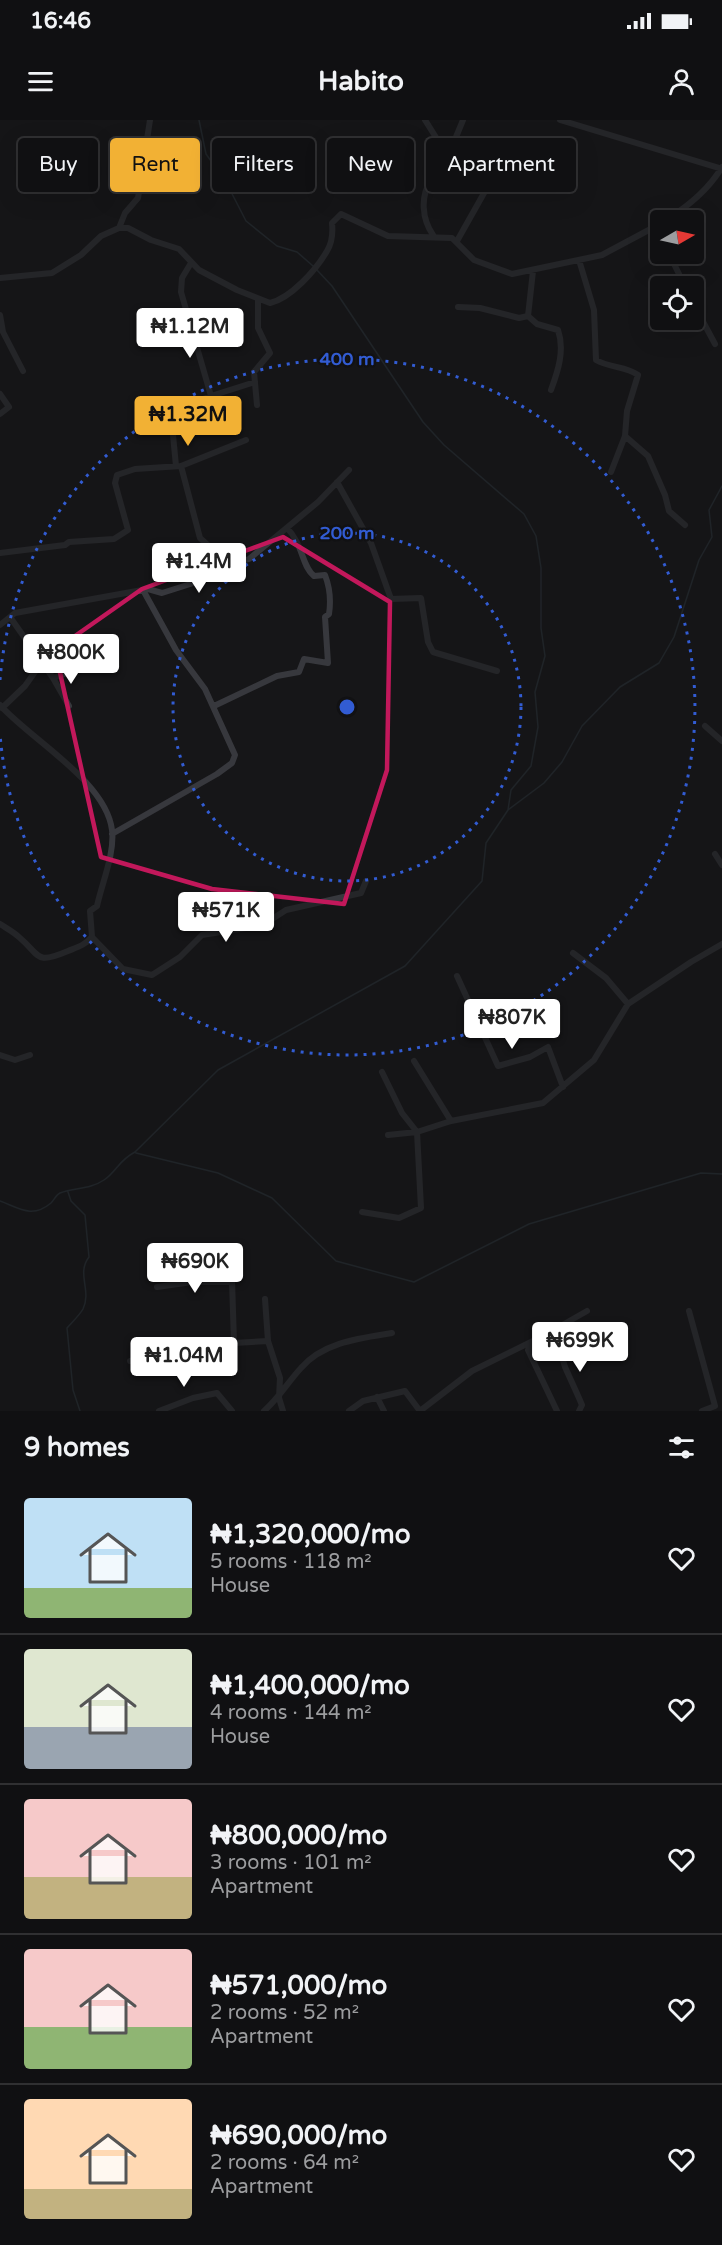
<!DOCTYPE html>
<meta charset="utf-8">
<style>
:root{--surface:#101012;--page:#19191b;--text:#f1f3f6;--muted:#9c9d9f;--line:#303032;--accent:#f2b134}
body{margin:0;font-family:"Varela Round",sans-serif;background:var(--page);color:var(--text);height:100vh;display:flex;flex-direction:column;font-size:22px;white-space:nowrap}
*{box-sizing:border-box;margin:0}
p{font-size:20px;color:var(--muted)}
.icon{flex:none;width:33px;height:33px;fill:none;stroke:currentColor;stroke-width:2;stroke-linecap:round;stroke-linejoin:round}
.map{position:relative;height:1291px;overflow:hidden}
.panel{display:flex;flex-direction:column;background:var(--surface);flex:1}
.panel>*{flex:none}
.guide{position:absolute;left:18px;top:18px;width:687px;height:54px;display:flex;gap:12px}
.needle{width:39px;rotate:81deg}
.tools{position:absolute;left:650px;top:90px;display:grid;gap:12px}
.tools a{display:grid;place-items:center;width:54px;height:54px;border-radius:6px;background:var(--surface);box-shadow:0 6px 24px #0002,0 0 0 2px var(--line);font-size:30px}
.price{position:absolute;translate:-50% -51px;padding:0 14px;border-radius:6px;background:#fff;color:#222;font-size:20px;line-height:39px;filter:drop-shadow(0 2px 3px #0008)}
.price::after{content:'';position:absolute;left:50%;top:36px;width:18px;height:14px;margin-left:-9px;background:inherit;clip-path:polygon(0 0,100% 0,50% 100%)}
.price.selected{background:var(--accent);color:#111}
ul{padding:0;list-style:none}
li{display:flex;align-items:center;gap:18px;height:150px;padding:0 24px}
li+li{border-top:2px solid var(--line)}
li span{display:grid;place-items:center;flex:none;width:168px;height:120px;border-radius:6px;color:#555}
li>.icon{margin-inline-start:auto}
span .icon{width:72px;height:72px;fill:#fffc;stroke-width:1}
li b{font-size:26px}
h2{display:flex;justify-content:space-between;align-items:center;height:72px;padding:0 24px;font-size:26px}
.chip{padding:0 21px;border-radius:6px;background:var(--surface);box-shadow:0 6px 24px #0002,0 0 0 2px var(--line);font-size:21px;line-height:54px}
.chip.selected{background:var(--accent);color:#111}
.status{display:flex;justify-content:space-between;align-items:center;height:42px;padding:0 30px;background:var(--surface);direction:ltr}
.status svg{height:16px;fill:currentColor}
header{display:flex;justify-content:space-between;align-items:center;height:78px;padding:0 24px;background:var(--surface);font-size:27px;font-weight:700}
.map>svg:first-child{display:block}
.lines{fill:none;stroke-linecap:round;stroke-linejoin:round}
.stream{stroke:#2c353c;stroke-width:1.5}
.street{stroke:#37383d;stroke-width:6}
.marked{fill:none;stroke:#c2185b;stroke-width:4.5;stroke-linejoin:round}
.ring{fill:none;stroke:#325cd3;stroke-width:3;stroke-dasharray:3 6}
.centre{fill:#325cd3;stroke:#111113;stroke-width:3}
.ring-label{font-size:18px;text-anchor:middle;font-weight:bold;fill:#325cd3;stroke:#111113;stroke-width:4.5;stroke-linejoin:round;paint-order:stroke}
</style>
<div class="status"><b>16:46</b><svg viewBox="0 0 49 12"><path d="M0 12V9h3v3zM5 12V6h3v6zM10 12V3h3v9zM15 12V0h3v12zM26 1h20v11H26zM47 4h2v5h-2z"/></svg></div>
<header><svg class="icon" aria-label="menu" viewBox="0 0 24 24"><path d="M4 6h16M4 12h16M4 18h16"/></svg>Habito<svg class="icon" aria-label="person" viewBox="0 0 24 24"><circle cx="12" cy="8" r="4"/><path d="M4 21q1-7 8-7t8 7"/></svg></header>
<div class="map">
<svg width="722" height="1291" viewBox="0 0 722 1291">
<rect width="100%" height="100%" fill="#161618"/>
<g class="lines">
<!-- stream -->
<path class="stream" d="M199 0 206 34 226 62 246 101 277 126 297 132 313 146
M316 149 332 166 423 302 444 325 524 394 536 416 541 448V508L545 536 535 572 538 607 531 646 511 670 508 690
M136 1033 218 1053 272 1078 336 1141 414 1162 529 1104 701 1053 722 1054
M68 1072 71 1081 85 1095 89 1137C76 1154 92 1170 83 1189 79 1196 72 1202 67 1208L73 1270 80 1291
M0 1081C19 1088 32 1099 51 1083 54 1080 56 1075 60 1073 75 1067 89 1070 104 1060 117 1051 118 1041 135 1032L218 950 405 846 482 761 486 723 508 690 544 663 562 642 582 606 620 567 659 543 674 517 699 440 712 417 709 390 722 366"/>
<!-- street -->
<path class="street" d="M425 0 447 35C444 44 436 51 431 60 420 77 422 99 433 115
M560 0 722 49
M446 30 456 17 463 0
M666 100C687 87 709 69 722 47
M119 108 125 93 138 78 150 0
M654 109 660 118
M457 121 497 50 509 42
M669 134 685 166
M579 140 594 190 596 240C610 248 626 246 638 255L627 291 625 316 611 352
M191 143 182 158 181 172 211 276 255 262
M533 151 528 196 537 204 558 210C565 230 558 251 551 270
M0 158 52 153 81 135 101 116 119 108H128L151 120 179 129 199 150 237 170 270 183C291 178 316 150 327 131 332 123 333 113 332 103L341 94 388 116 452 118 474 140 512 154 602 135 660 104
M693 183 715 224
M458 187 480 188 519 198 528 196
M0 195 3 212 23 251
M0 274 9 287 0 294
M257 285 254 252 270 233 258 208V179
M625 316 648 336 665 375 669 391 685 405
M176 346 173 315 178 304 177 289 211 276
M181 346 200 418 229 444
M337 362 371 423 391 479 421 478 428 522 433 532 497 551
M0 433 65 425 69 422 114 419 128 410 115 363 117 355 135 349 181 346 246 320
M10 497 53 558
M0 505 15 493 148 469 162 473 206 459 219 448 249 439 318 382 349 350
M0 585C30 619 106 661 112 710 115 733 102 763 97 786L90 791 92 817C85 825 78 827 68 831 35 845 41 836 20 818 14 812 6 808 0 804
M69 586 53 558 82 548
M214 586 277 556 299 552 304 539 328 543 325 497 329 494C331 481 330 468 325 455L314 456C302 447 303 424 287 408
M2 588 25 566 42 542
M705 606 722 621
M112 714 217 654 232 643 235 635 205 569 176 530 143 470
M715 734 722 745
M92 817 123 849 152 855 180 837 202 815 252 807 266 803 286 790 361 773 366 761
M573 833 606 858 628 884
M457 856 498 946 530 937 548 927 563 967
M0 935 15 940 30 935
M414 941 451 1001
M388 1015 417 1012 451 1001 543 983 594 940 628 884 691 842 722 824
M362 1092 399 1098 421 1088 417 1012 402 993 382 952
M231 1129 234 1223
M157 1167 192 1162H232
M265 1179 268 1221 280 1258 279 1278 283 1291
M689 1191 715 1286 702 1291
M554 1210 565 1247 579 1278 582 1285 579 1291
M130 1241 234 1223 268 1221
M377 1277 384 1291
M159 1291 193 1278 217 1273 232 1291
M264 1291C279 1278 288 1262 301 1248 323 1222 361 1218 392 1213
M349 1291 363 1281 405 1271 420 1291
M420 1291 472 1251 543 1216
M557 1291 528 1230 543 1216 587 1191"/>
</g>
<!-- marked area -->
<path d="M0 0H722V1291H0ZM283 417 390 482 387 650 344 784 212 769 101 737 55 530 142 469Z" fill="#161618" fill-opacity=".55" fill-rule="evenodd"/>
<path class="marked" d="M283 417 390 482 387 650 344 784 212 769 101 737 55 530 142 469Z"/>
<!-- distance rings -->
<g class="ring">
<circle cx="347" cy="587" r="174"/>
<path d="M0 560A348 348 0 1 1 0 614"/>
</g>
<circle cx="347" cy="587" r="9" class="centre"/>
<g class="ring-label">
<text x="347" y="245">400 m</text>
<text x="347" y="419">200 m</text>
</g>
</svg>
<div class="tools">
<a><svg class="needle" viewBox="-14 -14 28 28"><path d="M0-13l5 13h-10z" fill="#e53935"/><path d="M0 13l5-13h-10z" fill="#9c9d9f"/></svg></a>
<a><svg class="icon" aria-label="locate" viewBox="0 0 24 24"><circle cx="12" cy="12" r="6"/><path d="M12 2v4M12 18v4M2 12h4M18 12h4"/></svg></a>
</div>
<b class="price" style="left:190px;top:239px">₦1.12M</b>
<b class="price selected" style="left:188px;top:327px">₦1.32M</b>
<b class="price" style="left:199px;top:474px">₦1.4M</b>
<b class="price" style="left:71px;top:565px">₦800K</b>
<b class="price" style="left:226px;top:823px">₦571K</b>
<b class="price" style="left:512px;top:930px">₦807K</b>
<b class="price" style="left:195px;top:1174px">₦690K</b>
<b class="price" style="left:580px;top:1253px">₦699K</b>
<b class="price" style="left:184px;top:1268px">₦1.04M</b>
<div class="guide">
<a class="chip">Buy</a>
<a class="chip selected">Rent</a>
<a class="chip">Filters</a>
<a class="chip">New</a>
<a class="chip">Apartment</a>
</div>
</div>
<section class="panel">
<h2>9 homes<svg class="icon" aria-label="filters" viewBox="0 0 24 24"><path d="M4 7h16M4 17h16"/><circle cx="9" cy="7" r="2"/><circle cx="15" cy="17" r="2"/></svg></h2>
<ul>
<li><span style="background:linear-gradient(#bfe0f5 75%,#8fb573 0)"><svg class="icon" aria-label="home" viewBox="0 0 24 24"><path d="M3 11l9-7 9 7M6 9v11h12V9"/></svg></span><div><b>₦1,320,000/mo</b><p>5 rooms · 118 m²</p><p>House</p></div><svg class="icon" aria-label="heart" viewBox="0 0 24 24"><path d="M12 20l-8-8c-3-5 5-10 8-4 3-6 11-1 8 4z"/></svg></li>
<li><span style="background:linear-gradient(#dfe7d0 65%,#9aa5b1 0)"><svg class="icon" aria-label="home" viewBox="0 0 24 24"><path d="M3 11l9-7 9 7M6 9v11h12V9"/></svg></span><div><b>₦1,400,000/mo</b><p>4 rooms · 144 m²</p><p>House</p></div><svg class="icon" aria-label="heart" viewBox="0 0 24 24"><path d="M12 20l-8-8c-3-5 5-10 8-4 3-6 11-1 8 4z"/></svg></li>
<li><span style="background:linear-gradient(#f6c9c9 65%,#c2b280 0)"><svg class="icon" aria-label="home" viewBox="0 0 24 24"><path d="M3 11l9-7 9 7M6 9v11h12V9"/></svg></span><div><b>₦800,000/mo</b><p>3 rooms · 101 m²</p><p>Apartment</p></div><svg class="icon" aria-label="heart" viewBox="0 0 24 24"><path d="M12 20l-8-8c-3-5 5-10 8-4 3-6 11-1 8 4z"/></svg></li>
<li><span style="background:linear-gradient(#f6c9c9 65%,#8fb573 0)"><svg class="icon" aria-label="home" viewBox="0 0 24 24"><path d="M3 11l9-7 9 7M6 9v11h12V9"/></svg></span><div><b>₦571,000/mo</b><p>2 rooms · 52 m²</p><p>Apartment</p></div><svg class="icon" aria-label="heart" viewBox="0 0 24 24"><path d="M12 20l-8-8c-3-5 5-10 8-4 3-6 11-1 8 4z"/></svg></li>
<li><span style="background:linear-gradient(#ffd9b3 75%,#c2b280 0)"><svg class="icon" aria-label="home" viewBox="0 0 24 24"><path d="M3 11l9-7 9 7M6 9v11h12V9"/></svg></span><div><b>₦690,000/mo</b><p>2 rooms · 64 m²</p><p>Apartment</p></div><svg class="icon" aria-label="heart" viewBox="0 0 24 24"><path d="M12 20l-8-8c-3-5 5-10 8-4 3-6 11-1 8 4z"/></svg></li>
</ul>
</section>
